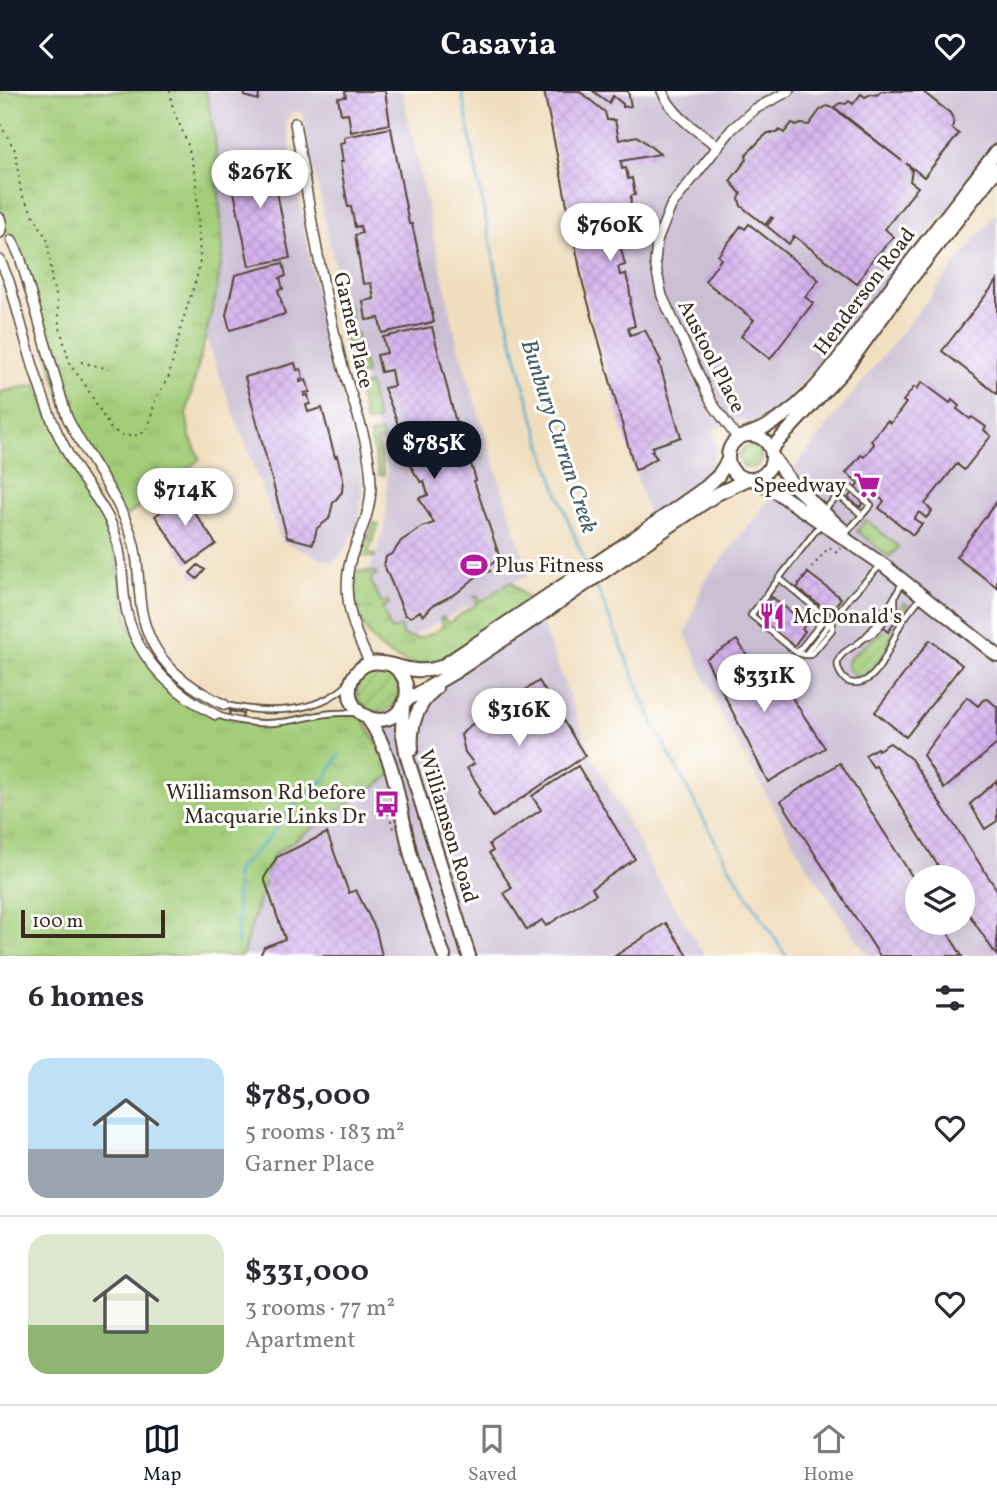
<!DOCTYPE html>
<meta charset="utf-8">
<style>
:root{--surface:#fff;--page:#f7f7f7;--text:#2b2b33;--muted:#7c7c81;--line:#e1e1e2;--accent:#111827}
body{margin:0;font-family:Vollkorn,serif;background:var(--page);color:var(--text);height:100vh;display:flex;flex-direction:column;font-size:26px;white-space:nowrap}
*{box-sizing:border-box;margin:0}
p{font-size:23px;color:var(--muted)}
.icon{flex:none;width:38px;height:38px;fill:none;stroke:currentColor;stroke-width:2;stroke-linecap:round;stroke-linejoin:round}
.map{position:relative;height:865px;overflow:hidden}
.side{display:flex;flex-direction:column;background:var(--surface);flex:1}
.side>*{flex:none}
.tools{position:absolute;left:905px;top:774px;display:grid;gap:14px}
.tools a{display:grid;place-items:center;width:70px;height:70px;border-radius:50%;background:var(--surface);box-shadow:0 4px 18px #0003;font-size:35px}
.scale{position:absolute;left:21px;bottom:18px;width:144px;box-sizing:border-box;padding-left:7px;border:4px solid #3b2a1e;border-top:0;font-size:19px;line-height:24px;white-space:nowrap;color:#3b2a1e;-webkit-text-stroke:5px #fff;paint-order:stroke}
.price{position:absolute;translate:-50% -60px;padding:0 16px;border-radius:24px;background:#fff;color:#222;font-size:23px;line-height:46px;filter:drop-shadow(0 2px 4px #0008)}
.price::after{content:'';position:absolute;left:50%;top:42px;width:21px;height:16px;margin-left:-10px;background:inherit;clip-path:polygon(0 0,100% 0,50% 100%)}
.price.selected{background:var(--accent);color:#fff}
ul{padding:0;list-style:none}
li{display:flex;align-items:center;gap:21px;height:175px;padding:0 28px}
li+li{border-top:2px solid var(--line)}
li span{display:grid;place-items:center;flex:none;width:196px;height:140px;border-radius:21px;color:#555}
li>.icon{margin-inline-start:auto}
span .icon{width:84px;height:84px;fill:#fffc;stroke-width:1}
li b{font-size:30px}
h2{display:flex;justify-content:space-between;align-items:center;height:84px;padding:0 28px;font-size:30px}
header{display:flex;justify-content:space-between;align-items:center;height:91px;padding:0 28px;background:var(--accent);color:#fff;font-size:32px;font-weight:700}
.tab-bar{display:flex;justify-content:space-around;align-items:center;height:98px;border-top:2px solid var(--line);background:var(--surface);font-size:19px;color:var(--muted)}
.tab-bar a{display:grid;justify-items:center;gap:4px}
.tab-bar .selected{color:var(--accent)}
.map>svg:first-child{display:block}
.industrial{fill:#ccbfd4;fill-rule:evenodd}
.grass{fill:url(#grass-tufts);stroke:#6f7c4c;stroke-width:2}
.garden{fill:url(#garden-furrows);stroke:#6f7c4c;stroke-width:2}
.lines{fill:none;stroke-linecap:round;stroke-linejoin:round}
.stream{stroke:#50abce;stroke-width:2.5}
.building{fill:url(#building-cross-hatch)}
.lane-casing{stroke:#564536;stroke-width:8}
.street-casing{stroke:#564536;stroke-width:12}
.secondary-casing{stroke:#564536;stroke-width:16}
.path{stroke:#564536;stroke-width:2;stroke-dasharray:2 5;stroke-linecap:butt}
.lane{stroke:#fff;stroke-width:4.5}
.street{stroke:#fff;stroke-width:9}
.secondary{stroke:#fff;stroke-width:12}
.labels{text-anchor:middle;stroke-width:6;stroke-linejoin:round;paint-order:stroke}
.street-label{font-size:21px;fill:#3b2a1e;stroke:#fff}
.poi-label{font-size:21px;fill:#3b2a1e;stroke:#fff;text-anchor:end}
.water-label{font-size:23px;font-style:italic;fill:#435e64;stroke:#fff}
</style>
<header><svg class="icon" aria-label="back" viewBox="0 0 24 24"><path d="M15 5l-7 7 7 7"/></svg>Casavia<svg class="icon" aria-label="heart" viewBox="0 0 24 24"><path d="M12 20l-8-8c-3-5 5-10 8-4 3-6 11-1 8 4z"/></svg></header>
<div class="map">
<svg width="997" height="865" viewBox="0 0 997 865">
<defs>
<pattern id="grass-tufts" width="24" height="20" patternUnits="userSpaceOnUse" patternTransform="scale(1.75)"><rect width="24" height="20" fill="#a3cd79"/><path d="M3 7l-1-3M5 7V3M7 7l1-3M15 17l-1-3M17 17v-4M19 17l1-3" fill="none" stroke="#8db068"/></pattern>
<pattern id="garden-furrows" width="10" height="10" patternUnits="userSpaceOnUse" patternTransform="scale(1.75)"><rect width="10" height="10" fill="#a3cd79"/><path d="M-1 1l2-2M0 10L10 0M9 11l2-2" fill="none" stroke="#8db068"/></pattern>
<pattern id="building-cross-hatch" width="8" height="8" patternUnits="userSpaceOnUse" patternTransform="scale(1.75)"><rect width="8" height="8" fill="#d4b2ee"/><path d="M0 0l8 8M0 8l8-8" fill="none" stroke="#b799cc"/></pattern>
</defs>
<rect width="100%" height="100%" fill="#fff"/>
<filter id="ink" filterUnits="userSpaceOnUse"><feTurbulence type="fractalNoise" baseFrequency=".0143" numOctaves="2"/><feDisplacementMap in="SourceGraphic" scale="14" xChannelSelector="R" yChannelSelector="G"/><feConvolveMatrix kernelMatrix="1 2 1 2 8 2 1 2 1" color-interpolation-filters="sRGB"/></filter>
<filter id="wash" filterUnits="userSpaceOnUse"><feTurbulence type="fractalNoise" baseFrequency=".00686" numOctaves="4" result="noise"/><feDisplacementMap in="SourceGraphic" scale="28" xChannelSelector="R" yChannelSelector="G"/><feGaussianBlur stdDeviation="1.57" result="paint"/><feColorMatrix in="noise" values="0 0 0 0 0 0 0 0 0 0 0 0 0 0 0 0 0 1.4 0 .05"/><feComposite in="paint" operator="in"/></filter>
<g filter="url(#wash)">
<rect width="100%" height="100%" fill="#f0debe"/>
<!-- industrial -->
<path class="industrial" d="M206 0H402L458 256 529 483 386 559 366 489 382 445 387 418V378L329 151 303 24 296 20 292 22 286 30 287 37 318 214 359 368 362 400 359 432 345 458 333 472 282 451 206 248 223 160 214 44Z
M544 0H997V60L773 326 754 333 739 329 713 339 716 356 706 396 651 435 582 193Z
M997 121V865H868L804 770 722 625 686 543 703 492ZM917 786H962V831H917Z
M539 525 591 662 656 785 705 865H242L273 764 393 683 374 636 380 629Z"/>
<!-- grass -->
<path class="grass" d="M0 0H206L215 48 223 160 216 203 186 323 190 346 200 368 124 427 64 318 21 169 0 126Z
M349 214 352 231 341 233 338 216Z
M356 241 360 259 348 262 343 244Z
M363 269 366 283 354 286 350 272Z
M369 293 378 330 366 332 357 296Z
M36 294 70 366 109 428 128 530 144 563 196 613 234 629 279 632 315 624 361 623 393 683 273 764 242 865H0V301Z
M381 341 383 349 377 350 384 384H379L370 344Z
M866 429 899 456 889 466 857 440Z
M374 432 379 433 368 462 375 464 374 467 360 465Z
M355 480 376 481 377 484 371 486V490L381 512 388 510 389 513 382 517 391 539 401 536 402 544C420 551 428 545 444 535L440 528 443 526 448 532 478 512 474 506 477 504 482 510 511 490 530 510 441 569C405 582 371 558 359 524 354 510 355 495 355 480Z"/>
<!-- garden -->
<path class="garden" d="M739 366a11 11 0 1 1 22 0a11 11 0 1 1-22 0Z
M904 511 908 514 899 525 885 561 866 584 854 585 847 575 850 566 885 539 888 540 896 530 893 527Z
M357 600a21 21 0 1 1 42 0a21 21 0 1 1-42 0Z"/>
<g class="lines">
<!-- stream -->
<path class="stream" d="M462 0C490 161 521 322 586 473
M595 492 655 636 727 772 786 865
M238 853 236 780 267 749 298 709 326 687 339 664"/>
</g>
<g id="blocks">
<!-- building -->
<path class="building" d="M246 0H260L258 9 244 5Z
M345 0H385L390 33 351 41 348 22 341 23 338 7 346 6Z
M544 0H579L605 21 607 29H615L619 49 637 45 660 63 621 70 622 78 626 77 628 88 632 87 635 104 631 105 630 123 622 125 624 133 618 135 619 145 612 147 614 155 620 154 625 174 618 176 620 184 626 183 629 196 631 210 630 213 635 235 628 237 630 244 645 239 661 270 659 271 681 346 652 356 653 360H651L657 367 642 375V377L635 379 583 193Z
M593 0H628L631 15 623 16V13L613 5 609 12Z
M881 0H922L950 22 954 29 952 37 959 43 924 86 906 72 912 79 910 90 918 96 885 138 894 146 872 169 857 193 794 145 789 153 767 135 773 127 771 126 765 134 741 115 739 108 741 103 730 90 747 68 746 64 761 48 768 42H777L780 39 784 42 792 32 796 35 801 33 809 34 820 19 827 15 833 17 902 70 834 16 840 12 846 13 849 10 853 13 861 3 865 6 871 3 877 4Z
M391 37 409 133H412L434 231 382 242 379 227 366 229 363 210 374 208 371 192 363 193 355 144 362 142 360 135 355 136 351 116H348L340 71H343L340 52 345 51 344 46Z
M269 61 290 167 249 175 233 96 237 67Z
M749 133 819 189 805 206 813 212 770 268 741 245 754 229 705 190 721 168 718 165 741 135 745 138Z
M283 172 286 185 280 187 283 198 278 199 285 223 230 239 226 224 235 184Z
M997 190V303L942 260Z
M432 236 456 332H458L476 389 474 390 500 467 487 476 490 480 477 485 457 502 433 514 423 525 420 520 411 526 405 524 384 474 386 466 393 462 401 450 422 436 434 432 419 407 428 404 424 390 421 391 414 381 397 346H401L396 327 384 297 394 295 391 279 381 281 377 264 387 262 383 246Z
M295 272 297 279 301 278 303 287 300 288V291L306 289 310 301 304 302V305L308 304 310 313 306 314 308 321 322 317 335 366 337 365 343 387 342 401 333 412 329 428 317 437 313 453 287 446 245 286Z
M922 291 950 312 952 309 959 315 957 318 970 328 972 326 986 336 984 339 991 345 964 379 957 373 925 413 932 420 926 427 919 421 914 428 922 433 913 444 879 417 884 410 871 401 860 416 848 407 859 392 846 382 861 364 864 366 874 353 871 350 887 330 891 332 906 312 903 310 914 296 917 298Z
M179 399 216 453 188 473 155 425 166 417 162 411Z
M997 410V496L956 466Z
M198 474 205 479 197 488 190 482Z
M808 482 841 507 830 522 797 497Z
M772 506 806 533 802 538 805 540 794 555 757 526Z
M879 516 896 529 888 541 871 527Z
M737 549 769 598 781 590 825 657 768 691 706 568Z
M930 549 962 574 906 646 875 621Z
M539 590 585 665 493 726 478 701 481 699 467 677 474 673 465 661 461 644 468 636 499 616 495 609 504 603 509 610Z
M967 606 978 615 983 609 988 608 997 616V653L944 698 923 664Z
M230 620 243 623 242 628 229 625Z
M890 652 911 668 997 799V865L962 813V786H945L876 675 873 676 865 664 877 657 878 659Z
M840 672 917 793V831H941L962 865H880L781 710Z
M578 675 635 768 592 797 596 803 546 835 542 829 527 839 504 802 512 797 489 762 493 760 489 753 541 719 532 705Z
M997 689V730L985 738 970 713Z
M327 742 349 802 356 799 376 839 382 865H260L264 856 285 848 264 787 277 766Z
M666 832 688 865H615Z"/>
</g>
</g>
<g filter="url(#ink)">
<use href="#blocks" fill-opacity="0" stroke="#564536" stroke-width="2"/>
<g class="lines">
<!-- lane casing -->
<g class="lane-casing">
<path id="lane" d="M838 404 862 424
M823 420 848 395 871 414 846 442
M820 434 751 524 797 562 805 564 850 506 881 474
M779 487 826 526 833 529
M902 492C892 512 878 534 862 549 855 556 841 560 838 570 837 575 839 581 842 585 845 590 849 592 855 592 881 592 891 549 902 531 908 522 915 514 921 506
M865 547 874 542 895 518V506
M797 562 826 526
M805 564H811L832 539 833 529
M226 614C265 623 316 623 347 594
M217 624C238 631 260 634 282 631 311 627 326 620 357 622"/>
</g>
<!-- street casing -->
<g class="street-casing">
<path id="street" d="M662 0C673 25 696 39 717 55
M295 32C308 108 320 185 339 261 349 304 371 350 371 395 371 417 363 436 355 456 338 496 351 535 370 572
M0 127 2 134 0 142
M12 149 20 166 67 326C86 366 116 401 131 443 138 464 138 485 140 507 145 563 178 591 225 614
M0 169 9 190C24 241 36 295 58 343 65 357 72 372 81 385 91 402 105 416 112 435 121 457 122 480 124 503 129 561 167 598 216 624
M738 348 712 312 662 205 655 172 657 150 671 115 732 38 755 18 789 0"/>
</g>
<!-- secondary casing -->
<g class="secondary-casing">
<path id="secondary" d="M728 366a22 22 0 1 1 44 0a22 22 0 1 1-44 0Z
M746 344C809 324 844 258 883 207 920 158 959 109 997 60
M771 358 844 279 906 194 997 78
M772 365 793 394 844 440
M752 388 772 398 882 473 997 564
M391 574C425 595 398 643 365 625 357 621 351 612 350 604 349 596 351 589 355 583 371 561 394 577 415 579 424 580 432 579 441 576L637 445 706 396 718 385 728 369
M405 610 455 581 539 525 717 403 748 388
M403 615 402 639 407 666 469 865
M366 625C397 667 399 719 412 768 421 800 433 833 444 865
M412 658C410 633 417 614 436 597"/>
</g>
<!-- path -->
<path class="path" d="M0 33 15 59 21 102 48 150 52 192 57 207 59 233 70 274 84 292 111 338 124 345H134L144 341 149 335 155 309 169 285 182 232 198 182 200 167 196 88 187 51 173 18 170 0
M81 271 109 278
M798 493 829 456 837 462 840 457
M389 722 393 738"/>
<!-- lane -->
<use href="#lane" class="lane"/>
<!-- street -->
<use href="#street" class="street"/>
<!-- secondary -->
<use href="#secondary" class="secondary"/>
</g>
</g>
<!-- icons -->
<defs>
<g id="supermarket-bare" transform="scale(2.1)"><path d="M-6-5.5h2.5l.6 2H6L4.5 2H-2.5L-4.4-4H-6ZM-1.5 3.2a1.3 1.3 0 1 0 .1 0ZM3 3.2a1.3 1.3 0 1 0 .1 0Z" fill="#b5179e" stroke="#fff" stroke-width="2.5" paint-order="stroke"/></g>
<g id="stadium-bare" transform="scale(2.1)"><path d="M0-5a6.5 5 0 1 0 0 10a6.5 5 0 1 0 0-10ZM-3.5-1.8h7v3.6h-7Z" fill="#b5179e" stroke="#fff" stroke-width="2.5" paint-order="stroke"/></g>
<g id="restaurant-bare" transform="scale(2.1)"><path d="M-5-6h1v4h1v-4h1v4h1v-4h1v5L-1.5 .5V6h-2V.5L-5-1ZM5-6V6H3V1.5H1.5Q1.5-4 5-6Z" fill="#b5179e" stroke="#fff" stroke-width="2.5" paint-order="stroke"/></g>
<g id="bus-bare" transform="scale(2.1)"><path d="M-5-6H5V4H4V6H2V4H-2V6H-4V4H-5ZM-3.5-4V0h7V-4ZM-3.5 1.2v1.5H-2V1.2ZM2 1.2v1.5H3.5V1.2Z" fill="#b5179e" stroke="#fff" stroke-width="2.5" paint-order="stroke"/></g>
</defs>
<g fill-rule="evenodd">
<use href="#supermarket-bare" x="867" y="394"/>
<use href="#stadium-bare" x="474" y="474"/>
<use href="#restaurant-bare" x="772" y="525"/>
<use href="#bus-bare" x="387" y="713"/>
</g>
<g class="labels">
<!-- street labels -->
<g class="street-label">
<text transform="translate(864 200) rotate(-53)" y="7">Henderson Road</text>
<text transform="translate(354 239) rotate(77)" y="7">Garner Place</text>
<text transform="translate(712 265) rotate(63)" y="7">Austool Place</text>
<text transform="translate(449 735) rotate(73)" y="7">Williamson Road</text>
</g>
<!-- poi labels -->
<g class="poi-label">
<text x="846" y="401">Speedway</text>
<text x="495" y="481" text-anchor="start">Plus Fitness</text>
<text x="793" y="532" text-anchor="start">McDonald's</text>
<text x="366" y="708">Williamson Rd before<tspan x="366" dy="24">Macquarie Links Dr</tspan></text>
</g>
<!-- water labels -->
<g class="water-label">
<text transform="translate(560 345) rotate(72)" y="8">Bunbury Curran Creek</text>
</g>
</g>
</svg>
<div class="tools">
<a><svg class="icon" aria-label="layers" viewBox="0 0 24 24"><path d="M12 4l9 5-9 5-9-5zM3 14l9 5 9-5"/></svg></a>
</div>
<div class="scale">100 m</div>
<b class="price" style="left:260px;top:119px">$267K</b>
<b class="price" style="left:610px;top:172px">$760K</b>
<b class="price selected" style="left:434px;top:390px">$785K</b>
<b class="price" style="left:185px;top:437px">$714K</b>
<b class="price" style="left:764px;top:623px">$331K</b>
<b class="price" style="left:519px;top:657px">$316K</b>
</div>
<section class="side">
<h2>6 homes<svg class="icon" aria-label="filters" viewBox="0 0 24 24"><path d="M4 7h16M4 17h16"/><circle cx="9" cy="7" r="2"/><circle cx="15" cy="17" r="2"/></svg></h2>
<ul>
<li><span style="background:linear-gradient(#bfe0f5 65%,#9aa5b1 0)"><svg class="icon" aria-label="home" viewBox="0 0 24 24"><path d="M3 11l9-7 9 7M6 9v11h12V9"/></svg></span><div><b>$785,000</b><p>5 rooms · 183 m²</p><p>Garner Place</p></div><svg class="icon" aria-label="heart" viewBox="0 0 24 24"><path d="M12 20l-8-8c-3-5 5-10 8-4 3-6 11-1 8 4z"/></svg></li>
<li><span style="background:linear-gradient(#dfe7d0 65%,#8fb573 0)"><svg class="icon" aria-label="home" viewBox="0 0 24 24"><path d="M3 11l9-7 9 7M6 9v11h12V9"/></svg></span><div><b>$331,000</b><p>3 rooms · 77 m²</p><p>Apartment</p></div><svg class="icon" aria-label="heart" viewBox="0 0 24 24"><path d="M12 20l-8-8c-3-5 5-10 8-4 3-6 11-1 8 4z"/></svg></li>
</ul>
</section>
<nav class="tab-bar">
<a class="selected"><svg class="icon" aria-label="map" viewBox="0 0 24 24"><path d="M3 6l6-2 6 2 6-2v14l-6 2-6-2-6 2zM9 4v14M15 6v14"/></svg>Map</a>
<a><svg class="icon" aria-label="saved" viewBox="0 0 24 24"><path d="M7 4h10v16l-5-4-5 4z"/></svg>Saved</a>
<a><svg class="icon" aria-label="home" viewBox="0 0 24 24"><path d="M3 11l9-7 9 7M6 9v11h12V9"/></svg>Home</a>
</nav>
